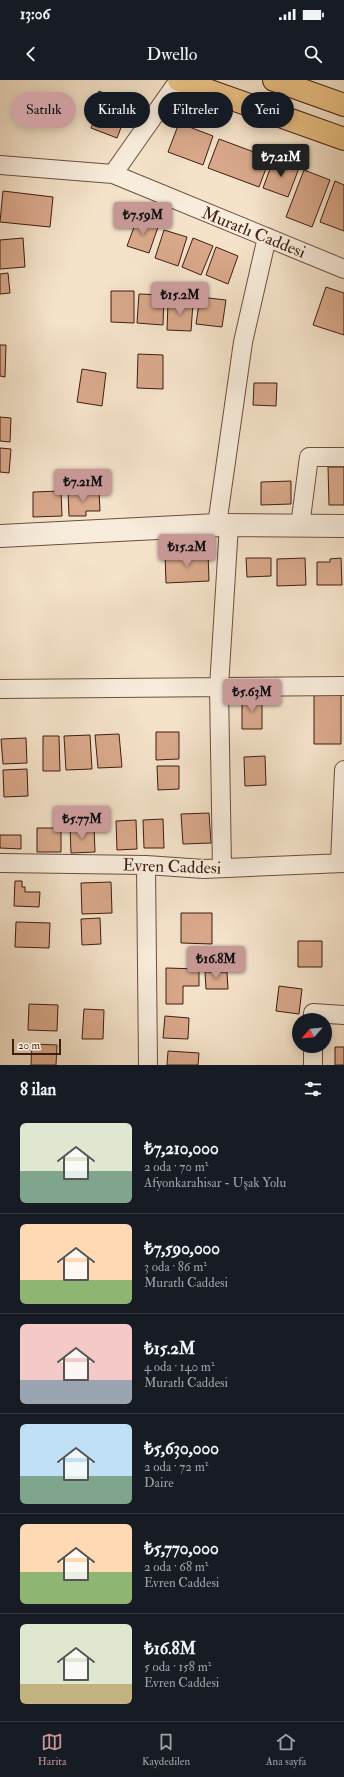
<!DOCTYPE html>
<html lang="tr">
<meta charset="utf-8">
<style>
:root{--surface:#171b24;--page:#20242c;--text:#f1f3f6;--muted:#9ea1a6;--line:#363941;--accent:#c59692}
body{margin:0;font-family:"IM FELL Double Pica",serif;background:var(--page);color:var(--text);height:100vh;display:flex;flex-direction:column;font-size:15px;white-space:nowrap}
*{box-sizing:border-box;margin:0}
p{font-size:13px;color:var(--muted)}
.icon{flex:none;width:22px;height:22px;fill:none;stroke:currentColor;stroke-width:2;stroke-linecap:round;stroke-linejoin:round}
.map{position:relative;height:985px;overflow:hidden}
.details{display:flex;flex-direction:column;background:var(--surface);flex:1}
.details>*{flex:none}
.hud{position:absolute;left:12px;top:12px;width:320px;height:36px;display:flex;gap:8px}
.needle{width:26px;rotate:243deg}
.fabs{position:absolute;left:292px;top:933px;display:grid;gap:8px}
.fabs a{display:grid;place-items:center;width:40px;height:40px;border-radius:50%;background:var(--surface);box-shadow:0 2px 10px #0003;font-size:20px}
.scale{position:absolute;left:12px;bottom:10px;width:49px;box-sizing:border-box;padding-left:4px;border:2px solid #3f1d11;border-top:0;font-size:11px;line-height:14px;white-space:nowrap;color:#3f1d11;-webkit-text-stroke:3px #f8ecdc;paint-order:stroke}
.price{position:absolute;translate:-50% -34px;padding:0 9px;border-radius:4px;background:var(--accent);color:#111;font-size:13px;line-height:26px;filter:drop-shadow(0 1px 2px #0008)}
.price::after{content:'';position:absolute;left:50%;top:24px;width:12px;height:9px;margin-left:-6px;background:inherit;clip-path:polygon(0 0,100% 0,50% 100%)}
.price.on{background:#222;color:#fff}
ul{padding:0;list-style:none}
li{display:flex;align-items:center;gap:12px;height:100px;padding:0 20px}
li+li{border-top:1px solid var(--line)}
li span{display:grid;place-items:center;flex:none;width:112px;height:80px;border-radius:6px;color:#555}
li>.icon{margin-inline-start:auto}
span .icon{width:48px;height:48px;fill:#fffc;stroke-width:1}
li b{font-size:17px}
h2{display:flex;justify-content:space-between;align-items:center;height:48px;padding:0 20px;font-size:17px}
.tag{padding:0 14px;border-radius:18px;background:var(--surface);box-shadow:0 2px 10px #0003;font-size:14px;line-height:36px}
.tag.on{background:var(--accent);color:#111}
.status{display:flex;justify-content:space-between;align-items:center;height:28px;padding:0 20px;background:var(--surface);direction:ltr}
.status svg{height:11px;fill:currentColor}
header{display:flex;justify-content:space-between;align-items:center;height:52px;padding:0 20px;background:var(--surface);font-size:18px;font-weight:600}
.tabs{display:flex;justify-content:space-around;align-items:center;height:56px;border-top:1px solid var(--line);background:var(--surface);font-size:11px;color:var(--muted)}
.tabs a{display:grid;justify-items:center;gap:2px}
.tabs .on{color:var(--accent)}
.map>svg:first-child{display:block}
.building{fill:#d9a88b;stroke:#3f1d11}
.lines{fill:none;stroke-linecap:round;stroke-linejoin:round}
.minor-casing{stroke:#6c4e3f;stroke-width:20}
.tertiary-casing{stroke:#6c4e3f;stroke-width:24}
.trunk-casing{stroke:#3f1d11;stroke-width:24}
.minor{stroke:#f8ecdc;stroke-width:18}
.tertiary{stroke:#f8ecdc;stroke-width:22}
.trunk{stroke:#eac184;stroke-width:22}
.labels{text-anchor:middle;stroke-width:3;stroke-linejoin:round;paint-order:stroke}
.street-label{font-size:17px;fill:#3f1d11;stroke:#f8ecdc}
</style>
<div class="status"><b>13:06</b><svg viewBox="0 0 49 12"><path d="M0 12V9h3v3zM5 12V6h3v6zM10 12V3h3v9zM15 12V0h3v12zM26 1h20v11H26zM47 4h2v5h-2z"/></svg></div>
<header><svg class="icon" aria-label="back" viewBox="0 0 24 24"><path d="M15 5l-7 7 7 7"/></svg>Dwello<svg class="icon" aria-label="search" viewBox="0 0 24 24"><circle cx="10" cy="10" r="6"/><path d="M15 15l6 6"/></svg></header>
<div class="map">
<svg width="344" height="985" viewBox="0 0 344 985">
<rect width="100%" height="100%" fill="#f4e2c9"/>
<filter id="stains"><feTurbulence type="fractalNoise" baseFrequency=".005" numOctaves="4"/><feColorMatrix values="0 0 0 0 .2 0 0 0 0 .09 0 0 0 0 .02 0 0 0 .5 -.17"/></filter>
<radialGradient id="worn" r=".72"><stop offset=".6" stop-color="#630" stop-opacity="0"/><stop offset="1" stop-color="#630" stop-opacity=".3"/></radialGradient>
<!-- building -->
<path class="building" d="M99 11 130 24 117 58 91 48 96 36 93 35 97 23 94 22Z
M179 43 213 56 203 85 168 72Z
M219 59 270 78 259 107 208 88Z
M274 78 299 88 288 117 263 108Z
M304 90 330 100 312 147 286 137Z
M335 101 344 105V151L320 142Z
M3 111 53 117 50 147 0 142Z
M137 139 158 147 149 173 127 166Z
M164 150 187 157 178 186 155 178Z
M23 158 25 187 0 189V160Z
M193 158 213 166 201 195 182 187Z
M216 167 238 176 228 204 206 195Z
M8 193 10 213 0 214V194Z
M326 207 344 213V255L313 245Z
M111 211H134V243L111 242Z
M139 214 164 215 163 245 137 243Z
M200 217 226 220 222 247 196 244Z
M168 222 193 223 191 251 167 250Z
M0 265H6L5 297 0 296Z
M138 274 163 275V309L137 308Z
M82 289 106 293 102 326 77 322Z
M254 303H277L276 326 253 325Z
M0 337 11 338 10 362 0 361Z
M0 368 11 369 9 393 0 392Z
M328 387H344V425H329Z
M291 401V424L261 425V402Z
M61 411 62 436 33 437V412Z
M68 411H99L100 431H86V436H69Z
M208 473 209 501 166 503 165 475Z
M246 478H271V496L247 497Z
M305 478 306 505 277 506V479Z
M341 478 342 505H317V482H330V479Z
M314 615H341V664H314Z
M242 616 262 617V649H242Z
M156 652H179V679L156 680Z
M119 654 122 687 98 688 95 655Z
M90 655 92 689 66 690 64 656Z
M43 656H59L60 691H43Z
M26 658 27 683 3 684 1 659Z
M265 676 266 705 245 706 244 677Z
M157 686H179V709L158 710Z
M27 689 28 716 4 717 3 690Z
M209 733 211 763 183 764 181 734Z
M163 739 164 768H144L143 740Z
M136 740 137 769 117 770 116 741Z
M94 746 95 772 71 773 70 747Z
M37 748H61V772H37Z
M0 755H21V769L0 768Z
M15 801H22V807H25V812H40L39 827 14 826Z
M111 802 112 833 82 834 81 803Z
M181 833H212V864L181 863Z
M100 838 101 864 82 865 81 839Z
M16 842 50 843 49 868 15 867Z
M298 861H322V887H298Z
M166 888 199 889V906H183V924H166Z
M205 892H227L228 909H206Z
M279 906 302 909 299 934 276 931Z
M29 924 58 925 57 951 28 950Z
M84 929 104 930 103 959H82Z
M165 936 189 938 188 959 163 958Z
M32 964 57 965 56 985H31Z
M335 967H344V985H335Z
M168 971 199 973 198 985H167Z"/>
<g class="lines">
<!-- minor casing -->
<g class="minor-casing">
<path id="minor" d="M0 85 113 94 344 189
M113 94 179 0
M217 445 243 262 267 157
M300 446 309 377H344
M0 609 344 606
M0 783 146 785 204 789 344 783
M340 783 344 690
M146 785 148 985
M222 788 219 607 229 445
M313 940V933L344 935
M313 966V985"/>
</g>
<!-- tertiary casing -->
<g class="tertiary-casing">
<path id="tertiary" d="M0 456 217 445 344 446"/>
</g>
<!-- trunk casing -->
<g class="trunk-casing">
<path id="trunk" d="M179 0 344 59
M274 0 344 25"/>
</g>
<!-- minor -->
<use href="#minor" class="minor"/>
<!-- tertiary -->
<use href="#tertiary" class="tertiary"/>
<!-- trunk -->
<use href="#trunk" class="trunk"/>
</g>
<g class="labels">
<!-- street labels -->
<g class="street-label">
<text transform="translate(254 152) rotate(22)" y="6">Muratlı Caddesi</text>
<text transform="translate(172 786) rotate(2)" y="6">Evren Caddesi</text>
</g>
</g>
<rect width="100%" height="100%" filter="url(#stains)"/>
<rect width="100%" height="100%" fill="url(#worn)"/>
</svg>
<div class="fabs">
<a><svg class="needle" viewBox="-14 -14 28 28"><path d="M0-13l5 13h-10z" fill="#e53935"/><path d="M0 13l5-13h-10z" fill="#9ea1a6"/></svg></a>
</div>
<div class="scale">20 m</div>
<b class="price on" style="left:281px;top:98px">₺7.21M</b>
<b class="price" style="left:143px;top:156px">₺7.59M</b>
<b class="price" style="left:180px;top:236px">₺15.2M</b>
<b class="price" style="left:83px;top:423px">₺7.21M</b>
<b class="price" style="left:187px;top:488px">₺15.2M</b>
<b class="price" style="left:252px;top:633px">₺5.63M</b>
<b class="price" style="left:82px;top:760px">₺5.77M</b>
<b class="price" style="left:216px;top:900px">₺16.8M</b>
<div class="hud">
<a class="tag on">Satılık</a>
<a class="tag">Kiralık</a>
<a class="tag">Filtreler</a>
<a class="tag">Yeni</a>
</div>
</div>
<section class="details">
<h2>8 ilan<svg class="icon" aria-label="filters" viewBox="0 0 24 24"><path d="M4 7h16M4 17h16"/><circle cx="9" cy="7" r="2"/><circle cx="15" cy="17" r="2"/></svg></h2>
<ul>
<li><span style="background:linear-gradient(#dfe7d0 60%,#7fa58c 0)"><svg class="icon" aria-label="home" viewBox="0 0 24 24"><path d="M3 11l9-7 9 7M6 9v11h12V9"/></svg></span><div><b>₺7,210,000</b><p>2 oda · 70 m²</p><p>Afyonkarahisar - Uşak Yolu</p></div></li>
<li><span style="background:linear-gradient(#ffd9b3 70%,#8fb573 0)"><svg class="icon" aria-label="home" viewBox="0 0 24 24"><path d="M3 11l9-7 9 7M6 9v11h12V9"/></svg></span><div><b>₺7,590,000</b><p>3 oda · 86 m²</p><p>Muratlı Caddesi</p></div></li>
<li><span style="background:linear-gradient(#f6c9c9 70%,#9aa5b1 0)"><svg class="icon" aria-label="home" viewBox="0 0 24 24"><path d="M3 11l9-7 9 7M6 9v11h12V9"/></svg></span><div><b>₺15.2M</b><p>4 oda · 140 m²</p><p>Muratlı Caddesi</p></div></li>
<li><span style="background:linear-gradient(#bfe0f5 65%,#7fa58c 0)"><svg class="icon" aria-label="home" viewBox="0 0 24 24"><path d="M3 11l9-7 9 7M6 9v11h12V9"/></svg></span><div><b>₺5,630,000</b><p>2 oda · 72 m²</p><p>Daire</p></div></li>
<li><span style="background:linear-gradient(#ffd9b3 60%,#8fb573 0)"><svg class="icon" aria-label="home" viewBox="0 0 24 24"><path d="M3 11l9-7 9 7M6 9v11h12V9"/></svg></span><div><b>₺5,770,000</b><p>2 oda · 68 m²</p><p>Evren Caddesi</p></div></li>
<li><span style="background:linear-gradient(#dfe7d0 75%,#c2b280 0)"><svg class="icon" aria-label="home" viewBox="0 0 24 24"><path d="M3 11l9-7 9 7M6 9v11h12V9"/></svg></span><div><b>₺16.8M</b><p>5 oda · 158 m²</p><p>Evren Caddesi</p></div></li>
</ul>
</section>
<nav class="tabs">
<a class="on"><svg class="icon" aria-label="map" viewBox="0 0 24 24"><path d="M3 6l6-2 6 2 6-2v14l-6 2-6-2-6 2zM9 4v14M15 6v14"/></svg>Harita</a>
<a><svg class="icon" aria-label="saved" viewBox="0 0 24 24"><path d="M7 4h10v16l-5-4-5 4z"/></svg>Kaydedilen</a>
<a><svg class="icon" aria-label="home" viewBox="0 0 24 24"><path d="M3 11l9-7 9 7M6 9v11h12V9"/></svg>Ana sayfa</a>
</nav>
